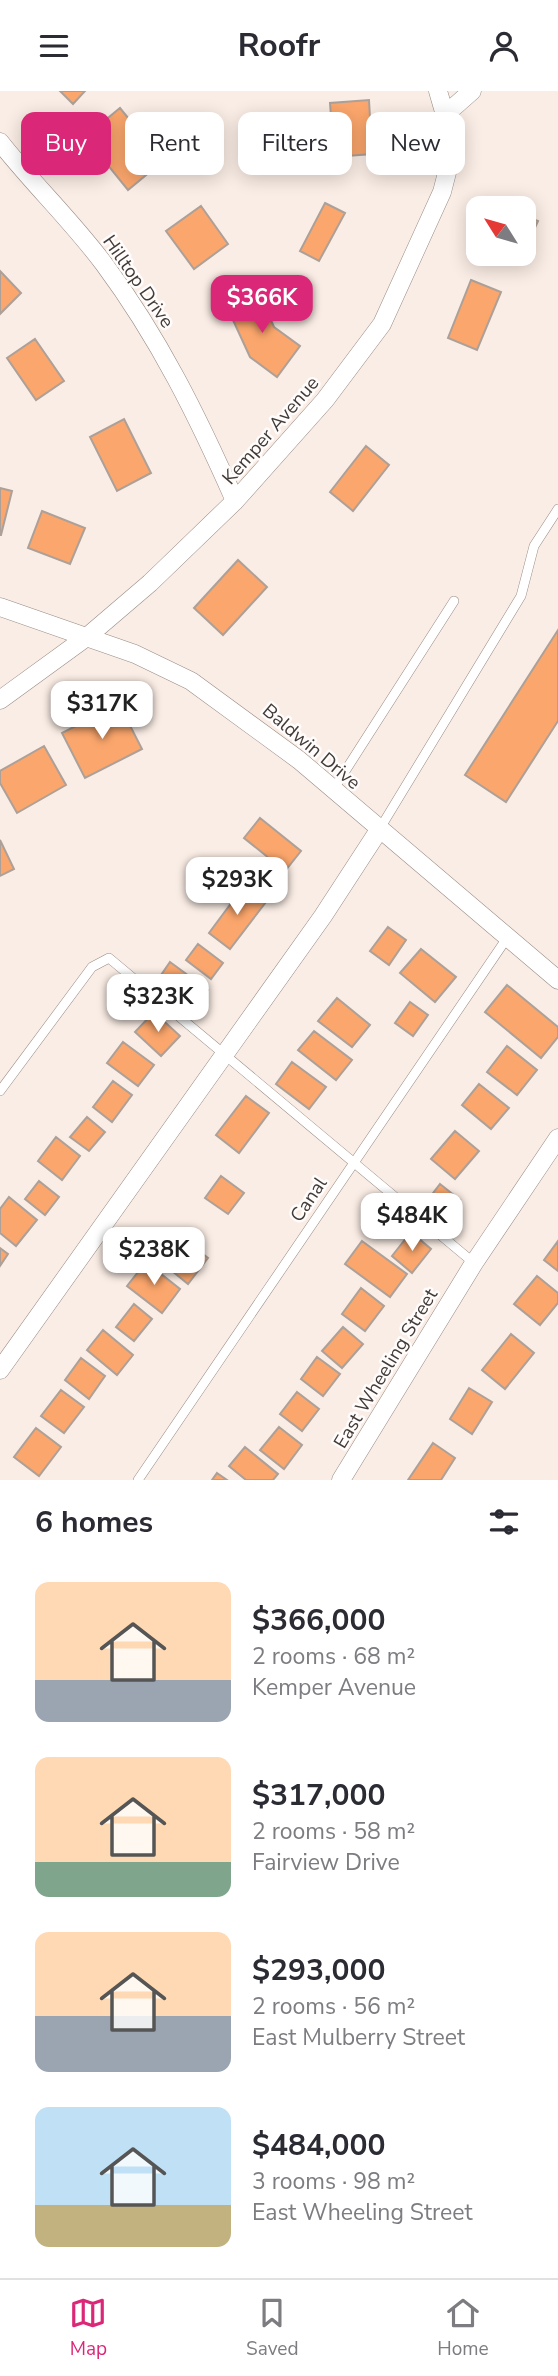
<!DOCTYPE html>
<meta charset="utf-8">
<style>
:root{--surface:#fff;--page:#f2f2f3;--text:#2b2b33;--muted:#7c7c81;--line:#e1e1e2;--accent:#db2777}
body{margin:0;font-family:"Nunito Sans",sans-serif;background:var(--page);color:var(--text);height:100vh;display:flex;flex-direction:column;font-size:26px;white-space:nowrap}
*{box-sizing:border-box;margin:0}
p{font-size:23px;color:var(--muted)}
.icon{flex:none;width:38px;height:38px;fill:none;stroke:currentColor;stroke-width:2;stroke-linecap:round;stroke-linejoin:round}
.map{position:relative;height:1389px;overflow:hidden}
.details{display:flex;flex-direction:column;background:var(--surface);flex:1}
.details>*{flex:none}
.guide{position:absolute;left:21px;top:21px;width:516px;height:63px;display:flex;gap:14px}
.needle{width:46px;rotate:307deg}
.controls{position:absolute;left:466px;top:105px;display:grid;gap:14px}
.controls a{display:grid;place-items:center;width:70px;height:70px;border-radius:14px;background:var(--surface);box-shadow:0 4px 18px #0003;font-size:35px}
.price{position:absolute;translate:-50% -60px;padding:0 16px;border-radius:14px;background:#fff;color:#222;font-size:23px;line-height:46px;filter:drop-shadow(0 2px 4px #0008)}
.price::after{content:'';position:absolute;left:50%;top:42px;width:21px;height:16px;margin-left:-10px;background:inherit;clip-path:polygon(0 0,100% 0,50% 100%)}
.price.selected{background:var(--accent);color:#fff}
ul{padding:0;list-style:none}
li{display:flex;align-items:center;gap:21px;height:175px;padding:0 35px}
li span{display:grid;place-items:center;flex:none;width:196px;height:140px;border-radius:14px;color:#555}
li>.icon{margin-inline-start:auto}
span .icon{width:84px;height:84px;fill:#fffc;stroke-width:1}
li b{font-size:30px}
h2{display:flex;justify-content:space-between;align-items:center;height:84px;padding:0 35px;font-size:30px}
.chip{padding:0 24px;border-radius:14px;background:var(--surface);box-shadow:0 4px 18px #0003;font-size:24px;line-height:63px}
.chip.selected{background:var(--accent);color:#fff}
header{display:flex;justify-content:space-between;align-items:center;height:91px;padding:0 35px;background:var(--surface);font-size:32px;font-weight:700}
.tab-bar{display:flex;justify-content:space-around;align-items:center;height:98px;border-top:2px solid var(--line);background:var(--surface);font-size:19px;color:var(--muted)}
.tab-bar a{display:grid;justify-items:center;gap:4px}
.tab-bar .selected{color:var(--accent)}
.map>svg:first-child{display:block}
.building{fill:#fba66c;stroke:#aca098;stroke-width:2}
.lines{fill:none;stroke-linecap:round;stroke-linejoin:round}
.lane-casing{stroke:#978b83;stroke-width:10}
.street-casing{stroke:#978b83;stroke-width:19}
.lane{stroke:#fff;stroke-width:9}
.street{stroke:#fff;stroke-width:18}
.labels{text-anchor:middle;stroke-width:5;stroke-linejoin:round;paint-order:stroke}
.street-label{font-size:19px;fill:#413c39;stroke:#fffcfb}
</style>
<header><svg class="icon" aria-label="menu" viewBox="0 0 24 24"><path d="M4 6h16M4 12h16M4 18h16"/></svg>Roofr<svg class="icon" aria-label="person" viewBox="0 0 24 24"><circle cx="12" cy="8" r="4"/><path d="M4 21q1-7 8-7t8 7"/></svg></header>
<div class="map">
<svg width="558" height="1389" viewBox="0 0 558 1389">
<rect width="100%" height="100%" fill="#faede5"/>
<!-- building -->
<path class="building" d="M60 0H85L73 13Z
M369 9 372 63 334 66 330 12Z
M120 17 163 70 128 99 85 46Z
M325 112 345 122 319 170 300 160Z
M201 115 228 153 194 178 166 140Z
M523 124 538 130 525 159 523 158Z
M0 180 21 202 0 223Z
M471 189 501 201 477 259 448 247Z
M259 202 274 236 300 255 277 286 250 266 227 216Z
M35 248 64 290 36 309 7 267Z
M124 328 151 382 117 400 90 346Z
M366 355 389 374 353 420 330 401Z
M0 397 12 400 1 444H0Z
M42 420 85 437 70 473 28 457Z
M238 469 267 496 223 544 194 517Z
M558 539V630L506 711 465 684Z
M119 613 142 658 85 687 62 642Z
M44 655 66 694 17 722 0 692V680Z
M260 727 301 760 285 780 244 747Z
M0 749 14 778 0 785Z
M244 795 266 811 230 858 209 842Z
M388 836 406 849 389 874 370 860Z
M198 853 223 872 211 888 186 869Z
M421 858 456 886 435 911 400 882Z
M170 871 208 899 197 914 159 887Z
M507 894 558 936V946L541 967 485 921Z
M337 907 370 934 352 956 318 930Z
M410 911 428 924 413 945 395 932Z
M154 921 180 945 161 965 135 941Z
M314 940 352 969 336 989 298 959Z
M123 951 154 974 138 995 107 972Z
M507 955 537 979 517 1004 487 981Z
M292 971 326 996 309 1018 276 993Z
M113 990 132 1004 112 1031 93 1016Z
M479 993 509 1017 491 1038 462 1014Z
M246 1005 269 1022 239 1062 216 1044Z
M87 1026 105 1041 89 1060 70 1046Z
M455 1040 479 1060 455 1088 431 1068Z
M56 1046 80 1065 62 1089 38 1070Z
M221 1085 244 1102 228 1123 205 1107Z
M39 1090 59 1106 45 1124 25 1108Z
M440 1093 460 1109 443 1130 424 1114Z
M9 1106 37 1129 16 1155 0 1142V1118Z
M170 1138 208 1167 188 1193 150 1162Z
M411 1141 431 1158 412 1182 392 1165Z
M362 1150 407 1183 390 1206 345 1173Z
M558 1150V1180L544 1169Z
M0 1157 8 1163 0 1175Z
M146 1171 180 1198 162 1222 127 1195Z
M537 1185 558 1202V1212L540 1234 514 1213Z
M361 1197 384 1215 365 1240 342 1223Z
M134 1213 152 1228 134 1250 116 1236Z
M343 1236 363 1253 342 1277 322 1260Z
M103 1239 133 1264 117 1284 87 1259Z
M511 1243 534 1262 505 1298 482 1279Z
M317 1266 340 1283 323 1305 301 1288Z
M81 1267 105 1285 89 1308 65 1289Z
M469 1297 492 1311 472 1343 450 1328Z
M61 1299 84 1316 64 1342 41 1325Z
M297 1301 319 1318 302 1340 280 1323Z
M279 1336 302 1354 284 1378 260 1359Z
M36 1337 61 1356 39 1385 14 1366Z
M433 1352 455 1367 441 1389H408Z
M245 1356 278 1383 273 1389H246L229 1375Z
M217 1382 227 1389H212Z"/>
<g class="lines">
<!-- lane casing -->
<g class="lane-casing">
<path id="lane" d="M333 699 454 510
M379 739 521 505 534 455 558 418
M0 1000 92 876 109 867 474 1172
M138 1389 507 847"/>
</g>
<!-- street casing -->
<g class="street-casing">
<path id="street" d="M446 23 472 0
M0 51C33 93 72 130 104 173 159 247 198 326 235 410
M0 516 135 563 191 590 299 669 558 889
M0 609 88 545 150 492 235 410 325 309 382 233 442 101 450 70 451 45 438 0
M0 1279 323 825 379 739
M341 1389 474 1172 558 1047"/>
</g>
<!-- lane -->
<use href="#lane" class="lane"/>
<!-- street -->
<use href="#street" class="street"/>
</g>
<g class="labels">
<!-- street labels -->
<g class="street-label">
<text transform="translate(139 190) rotate(55)" y="7">Hilltop Drive</text>
<text transform="translate(270 339) rotate(-49)" y="7">Kemper Avenue</text>
<text transform="translate(312 655) rotate(40)" y="7">Baldwin Drive</text>
<text transform="translate(308 1108) rotate(-56)" y="7">Canal</text>
<text transform="translate(385 1277) rotate(-59)" y="7">East Wheeling Street</text>
</g>
</g>
</svg>
<div class="controls">
<a><svg class="needle" viewBox="-14 -14 28 28"><path d="M0-13l5 13h-10z" fill="#e53935"/><path d="M0 13l5-13h-10z" fill="#7c7c81"/></svg></a>
</div>
<b class="price selected" style="left:262px;top:244px">$366K</b>
<b class="price" style="left:102px;top:650px">$317K</b>
<b class="price" style="left:237px;top:826px">$293K</b>
<b class="price" style="left:158px;top:943px">$323K</b>
<b class="price" style="left:412px;top:1162px">$484K</b>
<b class="price" style="left:154px;top:1196px">$238K</b>
<div class="guide">
<a class="chip selected">Buy</a>
<a class="chip">Rent</a>
<a class="chip">Filters</a>
<a class="chip">New</a>
</div>
</div>
<section class="details">
<h2>6 homes<svg class="icon" aria-label="filters" viewBox="0 0 24 24"><path d="M4 7h16M4 17h16"/><circle cx="9" cy="7" r="2"/><circle cx="15" cy="17" r="2"/></svg></h2>
<ul>
<li><span style="background:linear-gradient(#ffd9b3 70%,#9aa5b1 0)"><svg class="icon" aria-label="home" viewBox="0 0 24 24"><path d="M3 11l9-7 9 7M6 9v11h12V9"/></svg></span><div><b>$366,000</b><p>2 rooms · 68 m²</p><p>Kemper Avenue</p></div></li>
<li><span style="background:linear-gradient(#ffd9b3 75%,#7fa58c 0)"><svg class="icon" aria-label="home" viewBox="0 0 24 24"><path d="M3 11l9-7 9 7M6 9v11h12V9"/></svg></span><div><b>$317,000</b><p>2 rooms · 58 m²</p><p>Fairview Drive</p></div></li>
<li><span style="background:linear-gradient(#ffd9b3 60%,#9aa5b1 0)"><svg class="icon" aria-label="home" viewBox="0 0 24 24"><path d="M3 11l9-7 9 7M6 9v11h12V9"/></svg></span><div><b>$293,000</b><p>2 rooms · 56 m²</p><p>East Mulberry Street</p></div></li>
<li><span style="background:linear-gradient(#bfe0f5 70%,#c2b280 0)"><svg class="icon" aria-label="home" viewBox="0 0 24 24"><path d="M3 11l9-7 9 7M6 9v11h12V9"/></svg></span><div><b>$484,000</b><p>3 rooms · 98 m²</p><p>East Wheeling Street</p></div></li>
</ul>
</section>
<nav class="tab-bar">
<a class="selected"><svg class="icon" aria-label="map" viewBox="0 0 24 24"><path d="M3 6l6-2 6 2 6-2v14l-6 2-6-2-6 2zM9 4v14M15 6v14"/></svg>Map</a>
<a><svg class="icon" aria-label="saved" viewBox="0 0 24 24"><path d="M7 4h10v16l-5-4-5 4z"/></svg>Saved</a>
<a><svg class="icon" aria-label="home" viewBox="0 0 24 24"><path d="M3 11l9-7 9 7M6 9v11h12V9"/></svg>Home</a>
</nav>
